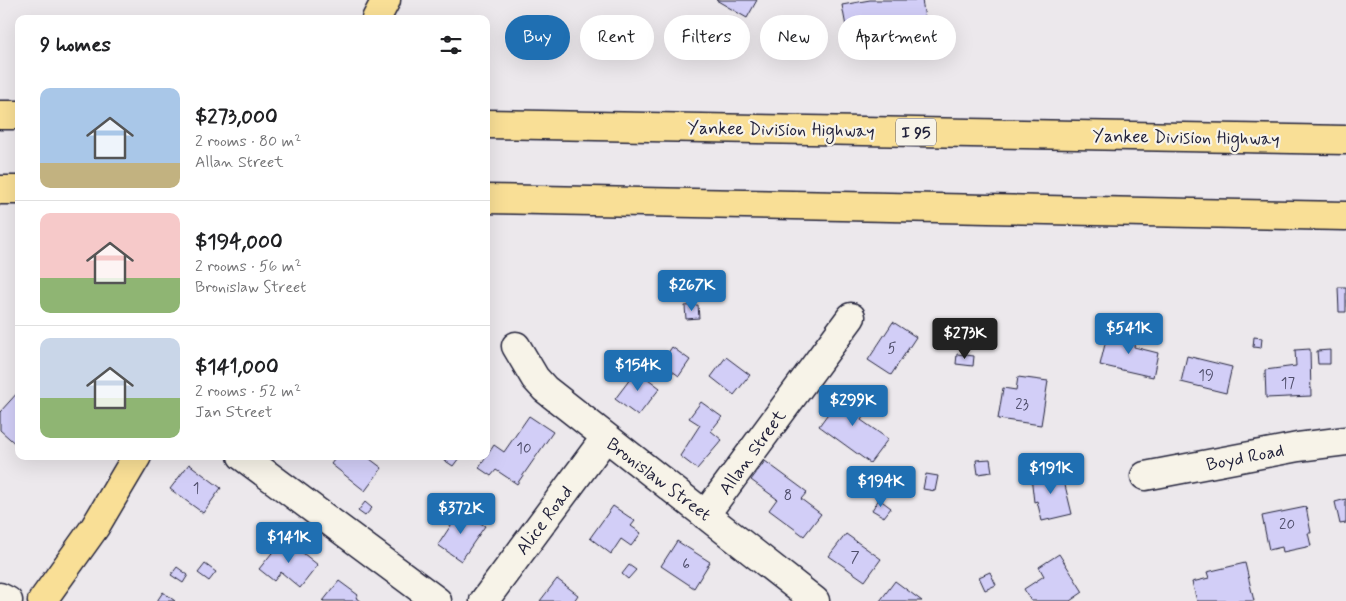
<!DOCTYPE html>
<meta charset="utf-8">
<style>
:root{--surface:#fff;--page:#f6f6f6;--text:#202124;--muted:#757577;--line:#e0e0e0;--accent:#1f6fb2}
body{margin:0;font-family:Mynerve,sans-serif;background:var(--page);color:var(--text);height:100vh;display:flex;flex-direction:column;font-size:19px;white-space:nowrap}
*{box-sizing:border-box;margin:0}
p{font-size:16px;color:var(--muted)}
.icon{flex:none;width:28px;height:28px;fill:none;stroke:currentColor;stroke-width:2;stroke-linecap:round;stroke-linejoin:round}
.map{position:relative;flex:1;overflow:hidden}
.side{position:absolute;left:15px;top:15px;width:475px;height:445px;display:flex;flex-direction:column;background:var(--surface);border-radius:10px;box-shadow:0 5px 20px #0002}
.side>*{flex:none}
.hud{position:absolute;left:505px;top:15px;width:475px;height:45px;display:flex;gap:10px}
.price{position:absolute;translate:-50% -42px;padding:0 11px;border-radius:5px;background:var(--accent);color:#fff;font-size:16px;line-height:32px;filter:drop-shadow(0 1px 2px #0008)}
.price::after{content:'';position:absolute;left:50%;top:30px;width:15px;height:11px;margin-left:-8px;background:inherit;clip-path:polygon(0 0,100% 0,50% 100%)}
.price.selected{background:#222;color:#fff}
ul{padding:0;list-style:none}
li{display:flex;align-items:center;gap:15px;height:125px;padding:0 25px}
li+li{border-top:1px solid var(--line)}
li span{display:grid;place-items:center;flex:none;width:140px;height:100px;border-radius:10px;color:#555}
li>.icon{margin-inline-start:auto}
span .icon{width:60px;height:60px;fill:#fffc;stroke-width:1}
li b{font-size:21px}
h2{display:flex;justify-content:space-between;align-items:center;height:60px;padding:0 25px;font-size:21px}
.chip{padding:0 18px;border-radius:22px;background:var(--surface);box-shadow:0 5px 20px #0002;font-size:18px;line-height:45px}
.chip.selected{background:var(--accent);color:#fff}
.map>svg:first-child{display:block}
.building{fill:#d2cef7;stroke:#22223b}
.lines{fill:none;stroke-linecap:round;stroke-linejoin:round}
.minor-casing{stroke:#22223b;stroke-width:31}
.major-casing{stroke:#22223b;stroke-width:31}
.highway-casing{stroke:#22223b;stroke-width:31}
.minor{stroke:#f7f3e8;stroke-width:28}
.major{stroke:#f9df96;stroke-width:28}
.highway{stroke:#f9df96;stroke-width:28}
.labels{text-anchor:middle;stroke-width:4.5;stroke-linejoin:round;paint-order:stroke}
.number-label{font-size:15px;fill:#4e4d6a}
.shield{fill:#f7f3e8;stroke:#62616f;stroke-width:1}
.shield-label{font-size:16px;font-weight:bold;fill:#22223b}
.street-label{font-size:18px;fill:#22223b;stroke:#f7f3e8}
</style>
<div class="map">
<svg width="1346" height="601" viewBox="0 0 1346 601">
<rect width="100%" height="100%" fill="#ece8ec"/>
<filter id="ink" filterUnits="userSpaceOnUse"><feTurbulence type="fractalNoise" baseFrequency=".02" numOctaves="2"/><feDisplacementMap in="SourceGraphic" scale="10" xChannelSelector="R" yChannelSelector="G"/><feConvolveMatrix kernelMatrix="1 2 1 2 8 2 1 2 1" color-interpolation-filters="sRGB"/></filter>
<g filter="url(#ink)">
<!-- building -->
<path class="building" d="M716 0H757L747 18Z
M870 0H922L925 18 847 32 842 5Z
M1338 287H1346V312H1339Z
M698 305 699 318 686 319 685 306Z
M893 322 916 337 891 375 868 360Z
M1120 329 1137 332 1134 347 1158 353 1153 377 1100 365 1106 340 1117 343Z
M1254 337 1262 338 1261 348 1253 347Z
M672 347 690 360 679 376 661 363Z
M1310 349 1311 396 1266 398 1265 370 1296 366 1295 350Z
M1330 350V364H1318L1317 351Z
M957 354 974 356 973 366 956 364Z
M1187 356 1232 367 1226 393 1181 382Z
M726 357 750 375 734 395 711 377Z
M640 366 651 375 648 379 660 388 638 416 615 399Z
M1018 377 1048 381 1041 425 998 419 1003 388 1016 390Z
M846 389 870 407 861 420 888 439 870 463 819 426Z
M19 391V447L0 430V412Z
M701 402 722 417 711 431 722 440 697 469 680 456 700 425 689 418Z
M529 416 553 432 517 484 496 470 491 476 479 468 494 445 504 452Z
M337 456H366L382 468 365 491 331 464Z
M442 456H456L459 458 453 466 441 458Z
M990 459 992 472 978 474 976 460Z
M765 461 807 492 801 499 821 514 804 536 769 510 777 499 751 480Z
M189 464 221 488 203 513 170 489Z
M1061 469 1072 514 1042 521 1037 501 1034 502 1031 476Z
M926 474 938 476 935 491 923 489Z
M879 499 891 508 884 517 872 510Z
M1346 499V523L1340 524 1335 502Z
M365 502 372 508 365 516 358 511Z
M613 506 635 521 631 526 641 533 631 546 621 539 611 554 590 538Z
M1306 507 1311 533H1308L1311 546 1283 552 1282 547 1269 550 1262 516Z
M461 510 485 526 461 561 438 545Z
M846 534 881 559 865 581 829 556Z
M284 538 318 565 300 588 281 572 274 581 259 569Z
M677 541 710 562 694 588 661 566Z
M1059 554 1083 592 1070 601H1031L1024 589 1044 576 1039 567Z
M1245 563 1254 601H1197L1192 582 1209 578 1207 572Z
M205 564 216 572 209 581 198 573Z
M629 565 636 570 628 579 622 574Z
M177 567 188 575 183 583 171 575Z
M990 572 996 585 985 590 979 577Z
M557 579 578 595 574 601H540Z
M339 581 358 595 356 598 361 601H323Z
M895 581 922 601H880Z
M163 592 175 601H157Z"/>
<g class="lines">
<!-- minor casing -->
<g class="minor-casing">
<path id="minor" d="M516 346 535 378 545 389 815 601
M242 456 437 601
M1145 476 1298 447 1346 441
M705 515 851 317
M0 597 8 601
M484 601 605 438"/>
</g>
<!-- major casing -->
<g class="major-casing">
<path id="major" d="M376 19 386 0
M42 601 95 527 137 456"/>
</g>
<!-- highway casing -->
<g class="highway-casing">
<path id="highway" d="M0 115H19
M486 124 1346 140
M0 190H19
M486 199 1346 216"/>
</g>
<!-- minor -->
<use href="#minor" class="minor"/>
<!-- major -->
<use href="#major" class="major"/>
<!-- highway -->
<use href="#highway" class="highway"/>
</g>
</g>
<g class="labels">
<!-- number labels -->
<g class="number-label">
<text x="892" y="353">5</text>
<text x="1206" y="380">19</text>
<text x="1288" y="388">17</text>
<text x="1022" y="409">23</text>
<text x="524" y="453">10</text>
<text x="196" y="493">1</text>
<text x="788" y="500">8</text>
<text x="1287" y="529">20</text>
<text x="855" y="562">7</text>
<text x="686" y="569">6</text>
</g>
<!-- shield labels -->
<rect class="shield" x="896" y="118.5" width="40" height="27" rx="4"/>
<g class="shield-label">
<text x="916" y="138">I 95</text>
</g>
<!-- street labels -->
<g class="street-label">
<text transform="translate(781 129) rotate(1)" y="6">Yankee Division Highway</text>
<text transform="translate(1186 137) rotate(1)" y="6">Yankee Division Highway</text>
<text transform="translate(752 452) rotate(-54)" y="6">Allan Street</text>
<text transform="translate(1245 457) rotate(-11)" y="6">Boyd Road</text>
<text transform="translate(659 479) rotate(37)" y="6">Bronislaw Street</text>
<text transform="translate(544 520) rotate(-53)" y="6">Alice Road</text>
</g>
</g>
</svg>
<b class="price" style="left:692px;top:312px">$267K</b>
<b class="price" style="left:1129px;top:355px">$541K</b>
<b class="price selected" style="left:965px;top:360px">$273K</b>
<b class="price" style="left:638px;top:392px">$154K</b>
<b class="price" style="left:853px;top:427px">$299K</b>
<b class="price" style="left:1051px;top:495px">$191K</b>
<b class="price" style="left:881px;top:508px">$194K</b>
<b class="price" style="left:461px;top:535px">$372K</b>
<b class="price" style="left:289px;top:564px">$141K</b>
<div class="hud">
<a class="chip selected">Buy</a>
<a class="chip">Rent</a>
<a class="chip">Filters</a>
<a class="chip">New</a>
<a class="chip">Apartment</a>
</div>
<section class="side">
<h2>9 homes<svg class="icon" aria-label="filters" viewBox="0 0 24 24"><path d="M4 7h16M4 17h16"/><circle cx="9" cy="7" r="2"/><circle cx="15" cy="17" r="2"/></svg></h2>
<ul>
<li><span style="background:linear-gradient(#a9c7e8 75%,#c2b280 0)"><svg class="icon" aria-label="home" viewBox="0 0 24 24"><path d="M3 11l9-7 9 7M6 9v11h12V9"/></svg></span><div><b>$273,000</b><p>2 rooms · 80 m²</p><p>Allan Street</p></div></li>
<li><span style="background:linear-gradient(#f6c9c9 65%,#8fb573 0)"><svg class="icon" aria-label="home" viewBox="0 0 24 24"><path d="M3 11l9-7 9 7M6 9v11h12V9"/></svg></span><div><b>$194,000</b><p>2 rooms · 56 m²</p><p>Bronislaw Street</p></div></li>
<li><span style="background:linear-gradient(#c9d6e8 60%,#8fb573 0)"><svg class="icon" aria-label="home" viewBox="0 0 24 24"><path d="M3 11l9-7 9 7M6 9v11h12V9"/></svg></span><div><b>$141,000</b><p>2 rooms · 52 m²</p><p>Jan Street</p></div></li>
</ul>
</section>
</div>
